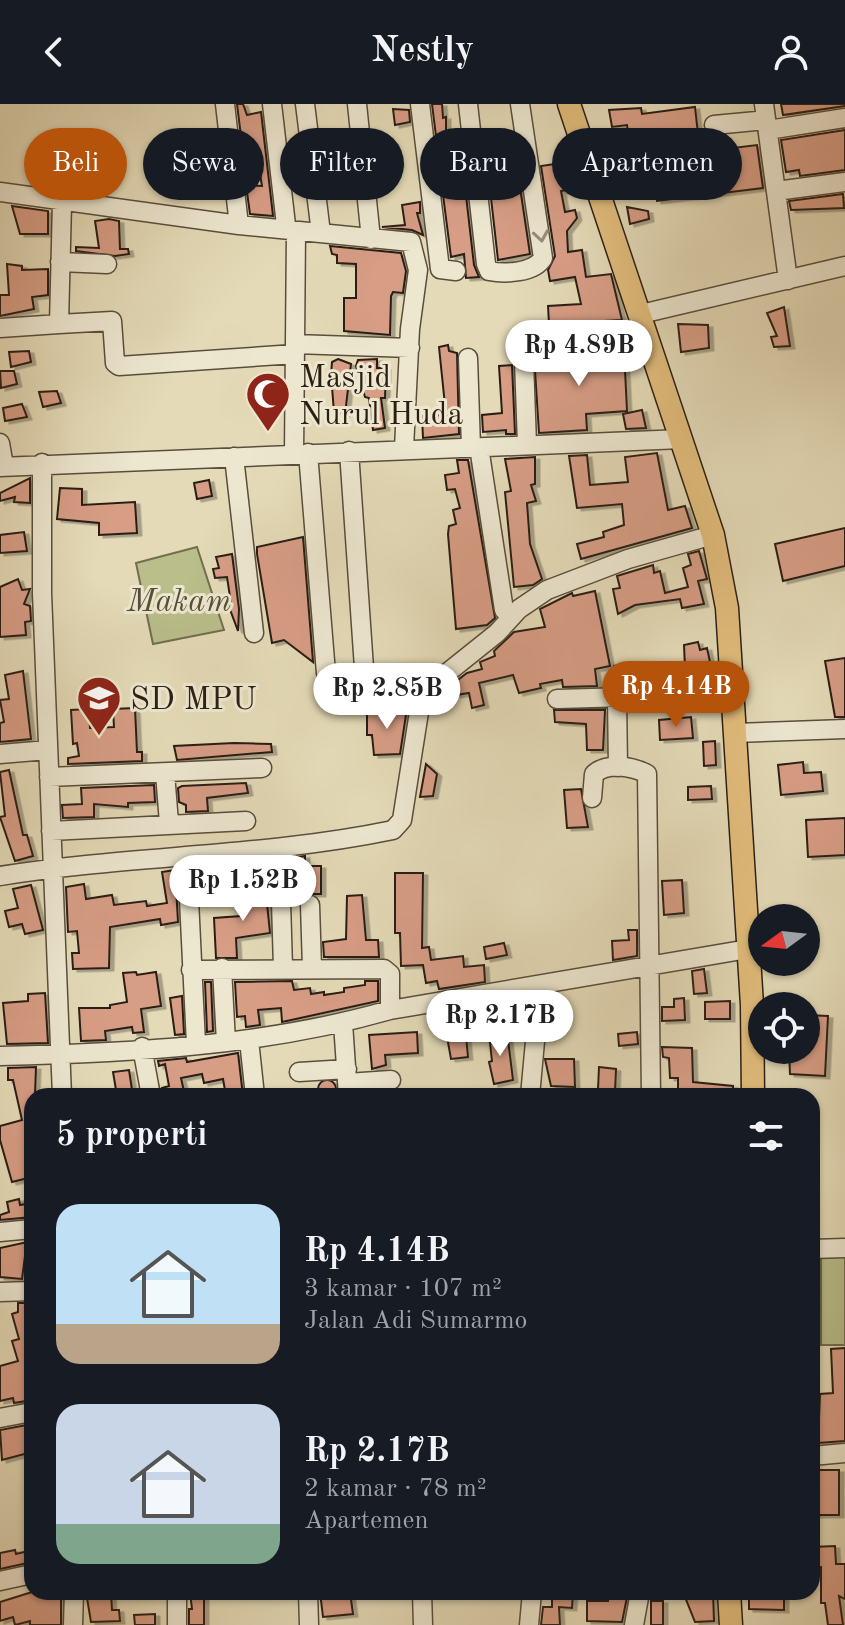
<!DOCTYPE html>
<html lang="id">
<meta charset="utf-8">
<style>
:root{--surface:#171b24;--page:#242831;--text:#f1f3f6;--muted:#9ea1a6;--accent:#b45309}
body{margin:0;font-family:"Old Standard TT",serif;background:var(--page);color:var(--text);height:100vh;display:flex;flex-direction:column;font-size:30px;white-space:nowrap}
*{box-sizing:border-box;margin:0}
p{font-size:26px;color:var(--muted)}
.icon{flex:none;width:44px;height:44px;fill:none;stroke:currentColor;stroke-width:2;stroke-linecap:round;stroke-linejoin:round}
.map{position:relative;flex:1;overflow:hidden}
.drawer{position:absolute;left:24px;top:984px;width:796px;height:512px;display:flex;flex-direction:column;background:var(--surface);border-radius:24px;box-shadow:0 2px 6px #0004}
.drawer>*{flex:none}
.top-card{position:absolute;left:24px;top:24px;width:798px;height:72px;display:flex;gap:16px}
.needle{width:52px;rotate:255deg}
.fabs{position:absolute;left:748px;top:800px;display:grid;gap:16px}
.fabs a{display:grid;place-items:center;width:72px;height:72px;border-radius:50%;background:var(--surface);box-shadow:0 2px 6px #0004;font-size:40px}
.price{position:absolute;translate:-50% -68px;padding:0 18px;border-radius:28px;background:#fff;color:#222;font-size:26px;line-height:52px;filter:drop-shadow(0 2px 4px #0008)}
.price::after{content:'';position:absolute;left:50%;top:48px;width:24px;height:18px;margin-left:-12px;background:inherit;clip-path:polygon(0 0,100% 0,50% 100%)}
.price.on{background:var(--accent);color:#fff}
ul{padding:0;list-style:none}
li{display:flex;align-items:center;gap:24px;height:200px;padding:0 32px}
li span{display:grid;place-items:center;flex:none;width:224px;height:160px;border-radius:24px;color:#555}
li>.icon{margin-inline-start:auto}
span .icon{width:96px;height:96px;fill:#fffc;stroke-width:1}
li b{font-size:34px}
h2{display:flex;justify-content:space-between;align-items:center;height:96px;padding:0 32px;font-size:34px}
.chip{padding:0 28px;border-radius:36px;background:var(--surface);box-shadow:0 2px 6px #0004;font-size:28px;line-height:72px}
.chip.on{background:var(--accent);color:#fff}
header{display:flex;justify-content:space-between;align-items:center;height:104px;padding:0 32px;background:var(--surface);font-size:36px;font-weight:700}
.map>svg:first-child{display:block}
.green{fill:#b9be8a;stroke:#726e4f;stroke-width:2}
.building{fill:#d79d85;stroke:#2b1f14;stroke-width:2;filter:url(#shadow)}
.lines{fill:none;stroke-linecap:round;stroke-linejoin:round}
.minor-casing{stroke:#594e3d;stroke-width:21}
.major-casing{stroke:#2b1f14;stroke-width:25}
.minor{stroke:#ede7d0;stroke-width:18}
.major{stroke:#e2bd7c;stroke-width:22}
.oneway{stroke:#968d7b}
.labels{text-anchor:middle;stroke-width:6;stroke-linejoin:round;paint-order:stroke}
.poi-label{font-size:32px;fill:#2b1f14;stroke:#ede7d0;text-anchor:start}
.park-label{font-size:32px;font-style:italic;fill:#564f37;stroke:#ede7d0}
</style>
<header><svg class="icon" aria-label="back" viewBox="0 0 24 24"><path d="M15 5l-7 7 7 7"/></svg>Nestly<svg class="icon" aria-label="person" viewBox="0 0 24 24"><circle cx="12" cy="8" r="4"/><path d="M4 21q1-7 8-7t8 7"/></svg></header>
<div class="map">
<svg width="845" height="1521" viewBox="0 0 845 1521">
<defs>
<filter id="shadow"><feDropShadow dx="4.5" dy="2.5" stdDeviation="0" flood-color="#0004"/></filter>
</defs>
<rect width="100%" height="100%" fill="#e4dab7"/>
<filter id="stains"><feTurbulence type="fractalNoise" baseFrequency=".0025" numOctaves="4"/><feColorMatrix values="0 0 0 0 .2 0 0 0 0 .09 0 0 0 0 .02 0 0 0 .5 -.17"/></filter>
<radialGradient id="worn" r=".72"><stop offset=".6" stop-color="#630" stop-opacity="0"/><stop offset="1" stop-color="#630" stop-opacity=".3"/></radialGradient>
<!-- green -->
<path class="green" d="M197 443 224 526 153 540 136 459Z
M845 1150V1241H821V1151Z"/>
<!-- building -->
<path class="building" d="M237 0H243L247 11 261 8 273 112 250 110 246 81 262 82 257 53 244 56Z
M432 0H442L443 14 446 13V31L436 32Z
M781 0H845V2L783 11Z
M695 3 700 48 757 41 763 84 657 97 651 49 631 52 627 21 612 23 609 6 641 4 642 10Z
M393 5 409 6 410 18 395 21Z
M845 26V66L800 72 799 66 786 68 781 36Z
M394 39 399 60 376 65 374 43Z
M562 59 564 73H570L572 85 561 87 565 108 575 106 577 114 567 127 568 148 582 146 586 173 611 170 622 216 549 220 548 202 581 200 575 173 550 177 548 166 555 152 541 62Z
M518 70 530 150 498 156 489 76Z
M465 83 474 161 479 173 466 174 464 150 451 153 443 91Z
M843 90 844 104 791 106 789 97Z
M420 98V109H417L423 131 412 126 382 123 405 121 402 101Z
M12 102 48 107V130H20Z
M627 103 648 107 649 115 630 120Z
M109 115 119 117 120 145H128L129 150 115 152 76 147V143L99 144 95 117Z
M330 142 401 149 406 167 403 189 393 188 391 192 390 231 344 227V194H356V160L337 159V151L332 150Z
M7 160 22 162V166L48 165V191L32 193 34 205 0 212V191H9Z
M784 203 790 242 774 243 771 233 777 232 767 209Z
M678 220 708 221 709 244 681 248Z
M448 241 449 247 457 249 459 330 423 334 422 312 446 311 439 243Z
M624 245 627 307 586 310 587 326 539 329 534 251Z
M29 247 31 258 11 263 9 248Z
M338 255 351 260 345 310 334 308 331 271 332 258Z
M377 255V264H386L385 294H381L385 324 373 326 369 294 365 293 356 262 358 256Z
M512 261 515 330H506V326L483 328 482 311 502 309 499 262Z
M0 267H14L17 280 1 284Z
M57 287 61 299 43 303 39 288Z
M22 300 27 313 5 317 3 304Z
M642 306 646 324 626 325 623 310Z
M657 349 668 406 685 402 692 424 581 455 577 440 604 433 603 428 624 421 622 400 577 404 569 352 587 351 590 381 628 378 625 353Z
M535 353V380L531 381 536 397 527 399 530 440 542 475 533 481 514 483 505 388 511 387 505 355Z
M457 356H468L495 514 487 521 456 525 448 430 449 422 456 420 453 406 460 404 455 385 447 386 445 371 459 369Z
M30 374V399L14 398 15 393 0 397V389Z
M209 376 212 392 197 395 194 379Z
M60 384 82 385V401L135 398 137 429 99 431V419L57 415Z
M845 424V462L783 477 775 440Z
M24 428 27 447 0 449V431Z
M303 433 313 558 284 536 272 539 257 450V443Z
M699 447 707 475 698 477 704 500 682 504 680 495 635 501 618 510 613 485 620 484 617 472 653 461 654 469 660 467 665 489 688 483 683 464 691 461 688 450Z
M232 450 239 505 238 527 228 500 231 499 227 473 215 474 213 465 219 464 216 453Z
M18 475 22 486 30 485 24 500 30 502 31 517 25 518 26 531 0 533V483Z
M595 487 610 562 595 565 597 582 563 583 562 576 540 580 541 584 519 589 513 571 479 579 484 601 472 604 469 589 456 591 454 579 467 569 482 565 480 558 495 552 494 547 514 528 545 523 540 505 572 489 573 492Z
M698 538 700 546 707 544 710 558 685 564 684 541Z
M845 554V613H835L825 557Z
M627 559 631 560 635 577 619 581 614 562Z
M23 567 31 635 0 638V619L4 618 0 596 9 595 5 571Z
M135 604 137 648H142V657L68 660V654L79 652 77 639 73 640 71 606 89 605 90 624 114 623 113 605Z
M407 604 400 650 374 651 372 631H367V605L380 609Z
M554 606H605L603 646H587L586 620 555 618Z
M691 613 693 634 660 636 659 616Z
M715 637 716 661 704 662 703 638Z
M234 639 271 640 272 648 177 656 174 642Z
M803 658 804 669 821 668 823 687 781 691 778 661Z
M426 660 437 670 433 692 420 693Z
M9 666 23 731H27L33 752 15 757 0 713 5 712 0 668Z
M246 679 248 689 207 694 208 707 186 708V701L179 698 178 684 182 682Z
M154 681 155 698 128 699V703L94 700V713L63 714 62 701 82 700 81 684Z
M711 682 712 695 688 696V683Z
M581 685 588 723 567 724 564 686Z
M845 714V751L808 753 806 716Z
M305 752V762H321V790H305V772L286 773V755Z
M225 761 226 792 214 793 209 762Z
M175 766 178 818 161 821 160 815 110 823 109 864 73 865 72 849H79L77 827 68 828 66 783 84 780 86 795 112 791 114 801 146 797 147 802 167 799 162 768Z
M395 769H423L422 844 429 843 431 856 463 852 464 863 484 861 485 878 439 885 437 877 426 879 423 861 401 862 400 829H395Z
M682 776 684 809 664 811 662 777Z
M265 780 270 829 236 834 237 854H216L214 814 241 812 238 791 254 789 253 781Z
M31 781 43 826 25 830 22 820 9 823 5 807 18 804 13 785Z
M362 791 366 836H378L379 853H324L323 838 346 835 347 792Z
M628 826H637V852L613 856 612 837 629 836Z
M504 839 507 851 486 855 484 843Z
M704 865 707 889 694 890 692 867Z
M136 868 137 871 156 868 161 902 141 905 144 928 133 929 132 923 105 927 106 936 81 937 79 904H110V901L127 898 123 869Z
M292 877 294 886 310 884 311 890 324 888V891L344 888V884L365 881V877H378V897L282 918 281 904 258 906 260 921 246 923 245 912 237 913 235 878Z
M205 878H211L213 927 207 928Z
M45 889 48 939 7 940 3 899 28 897V890Z
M182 892 184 930 175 931 170 894Z
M684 894 685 916 662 917V903H674V895Z
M730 897V915H705V898Z
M464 911 468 953 451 955 444 916Z
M806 911 828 912 825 972 790 970 789 946H806Z
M417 928 418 949 385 951 386 961 372 965 369 931Z
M507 928 513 976 494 980 489 958 492 957 489 930Z
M637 928 638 940 619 942 618 930Z
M662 943 692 944 693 978 733 982V992H678V974H670L669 954 663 953Z
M238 949 243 992H226L223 975 204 979 202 970 181 974 185 992H163L162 984 169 982 165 960 159 962 158 957 186 954 187 958Z
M545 955H574L575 983 551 982Z
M36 963 32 1073 12 1078 0 1036V1022L22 1016 13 976H8V964Z
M599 963 616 965 615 988 598 985Z
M129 966 133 992H117L113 968Z
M318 985a9 9 0 1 1 18 0a9 9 0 1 1-18 0Z
M19 1095 20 1101 32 1099V1113L0 1116V1111L9 1108 7 1098Z
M32 1137V1151L25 1152 22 1175 0 1173V1144Z
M18 1199H32V1296L14 1299 13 1294 0 1297V1262L18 1257 12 1237 19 1235 12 1210 18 1208Z
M845 1244V1337L818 1339 820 1290 833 1289 831 1245Z
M32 1320V1348L2 1356 0 1326Z
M812 1366H839V1411H813Z
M835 1442 836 1460H845V1495L839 1492 843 1521H828L825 1499H821V1463H812V1443Z
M15 1446 16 1450 32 1446V1458L0 1465V1449Z
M32 1488H61V1521H30V1517L15 1521 13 1513 0 1517V1498Z
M86 1488H111L112 1506H119L120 1517 91 1518Z
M190 1488H204V1521H189V1505H192Z
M320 1488H350L353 1510 323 1513Z
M552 1488H573L572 1504 559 1503 560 1521H541L543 1503H552Z
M608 1488H628L622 1518 587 1517V1497H608Z
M683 1488H713L714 1517 695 1518Z
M749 1488H784V1506L749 1505Z
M651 1497H663V1521H651Z
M155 1510V1521H135L134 1511Z"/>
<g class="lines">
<!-- minor casing -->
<g class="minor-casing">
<path id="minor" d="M225 0 239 121
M272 0 286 121
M305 0 321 129
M357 0 371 135
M420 0 440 165 456 167
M468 0 486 160 489 167C505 170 534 169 543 154L520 0
M764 0 788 176
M714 21 766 16
M768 26 845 14
M776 87 845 78
M0 88 239 121 411 138 418 166 410 225 404 344
M60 158 107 160
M641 210 845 162
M59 220 112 217 115 259 119 262 295 250
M0 224 59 220 62 99
M295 240 410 244
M468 254 471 343
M524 257 527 340
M0 339 4 362
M479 343 504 506
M349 347 366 593
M308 349 326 569
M294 350 296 127
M234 353 254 529
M42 359V489L62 992
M0 363 682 335
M617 593 618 663
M373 595 421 591
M557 595 733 590
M735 629 845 625
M0 650 48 646
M165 669 169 719
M49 673 262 664
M592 694 594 670C607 658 632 662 647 670L651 992
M51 727 246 717
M187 754 196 940
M0 772C130 751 263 753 393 726L402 716 422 589 497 529 519 505 547 486 628 455 713 431
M281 797 283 864
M310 801 312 864
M222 864 226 938
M191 866 384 865 390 870V906
M343 919 348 992
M249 936 255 992
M142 943 151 992
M0 952C130 949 264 942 390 906L748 845
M299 968 347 965
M347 979 391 976
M530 992 540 883
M0 1128 32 1125
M812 1145 845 1144
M0 1188 32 1187
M0 1314 32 1308
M812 1352 845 1349
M0 1477 32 1470
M177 1488V1521
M308 1488 309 1521
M422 1488 423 1521
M73 1521 74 1488
M529 1521 532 1488
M634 1521 640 1488"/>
</g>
<!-- major casing -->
<g class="major-casing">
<path id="major" d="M569 0 713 431 727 504 752 901 753 992
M729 1488 731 1521"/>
</g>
<!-- minor -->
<use href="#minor" class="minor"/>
<!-- major -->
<use href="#major" class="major"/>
</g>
<!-- one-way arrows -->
<defs><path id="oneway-chevron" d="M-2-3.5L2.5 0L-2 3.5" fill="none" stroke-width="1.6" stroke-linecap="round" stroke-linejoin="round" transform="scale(2)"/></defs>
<use class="oneway" href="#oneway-chevron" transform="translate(541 132) rotate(81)"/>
<!-- icons -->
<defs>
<g id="mosque-pin" transform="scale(2.3)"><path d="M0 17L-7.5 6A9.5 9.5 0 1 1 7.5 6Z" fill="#8f2418" stroke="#ede7d0"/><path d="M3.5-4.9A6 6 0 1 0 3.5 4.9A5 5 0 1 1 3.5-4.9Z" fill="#fff"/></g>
<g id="school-pin" transform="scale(2.3)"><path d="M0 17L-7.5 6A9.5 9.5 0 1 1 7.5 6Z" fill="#8f2418" stroke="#ede7d0"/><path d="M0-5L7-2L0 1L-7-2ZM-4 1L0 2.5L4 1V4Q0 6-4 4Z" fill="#fff"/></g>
</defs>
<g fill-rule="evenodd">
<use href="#mosque-pin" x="268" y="290"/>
<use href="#school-pin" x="99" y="594"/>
</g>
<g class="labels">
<!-- poi labels -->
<g class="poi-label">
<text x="299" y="283">Masjid<tspan x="299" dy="37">Nurul Huda</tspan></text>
<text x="130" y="605">SD MPU</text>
</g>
<!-- park labels -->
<g class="park-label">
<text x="179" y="507">Makam</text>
</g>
</g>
<rect width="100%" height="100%" filter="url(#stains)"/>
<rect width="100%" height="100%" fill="url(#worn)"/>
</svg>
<div class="fabs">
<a><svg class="needle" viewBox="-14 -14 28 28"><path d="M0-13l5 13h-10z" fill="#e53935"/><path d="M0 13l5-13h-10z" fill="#9ea1a6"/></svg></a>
<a><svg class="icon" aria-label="locate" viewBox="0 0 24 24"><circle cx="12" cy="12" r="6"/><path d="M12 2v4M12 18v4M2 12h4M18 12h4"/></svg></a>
</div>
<b class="price" style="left:579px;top:284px">Rp 4.89B</b>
<b class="price on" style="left:676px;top:625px">Rp 4.14B</b>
<b class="price" style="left:387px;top:627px">Rp 2.85B</b>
<b class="price" style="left:243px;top:819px">Rp 1.52B</b>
<b class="price" style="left:500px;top:954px">Rp 2.17B</b>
<div class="top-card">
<a class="chip on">Beli</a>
<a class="chip">Sewa</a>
<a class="chip">Filter</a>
<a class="chip">Baru</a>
<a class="chip">Apartemen</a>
</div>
<section class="drawer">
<h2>5 properti<svg class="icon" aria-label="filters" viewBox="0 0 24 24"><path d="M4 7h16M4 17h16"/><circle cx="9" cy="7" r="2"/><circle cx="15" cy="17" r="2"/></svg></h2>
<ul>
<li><span style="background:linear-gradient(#bfe0f5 75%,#b9a48a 0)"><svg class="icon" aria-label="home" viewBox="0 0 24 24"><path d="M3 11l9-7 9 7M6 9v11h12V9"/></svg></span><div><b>Rp 4.14B</b><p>3 kamar · 107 m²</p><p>Jalan Adi Sumarmo</p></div></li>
<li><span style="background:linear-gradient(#c9d6e8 75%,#7fa58c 0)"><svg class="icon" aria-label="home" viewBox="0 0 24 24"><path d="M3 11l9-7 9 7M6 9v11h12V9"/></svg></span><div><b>Rp 2.17B</b><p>2 kamar · 78 m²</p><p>Apartemen</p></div></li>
</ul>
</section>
</div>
